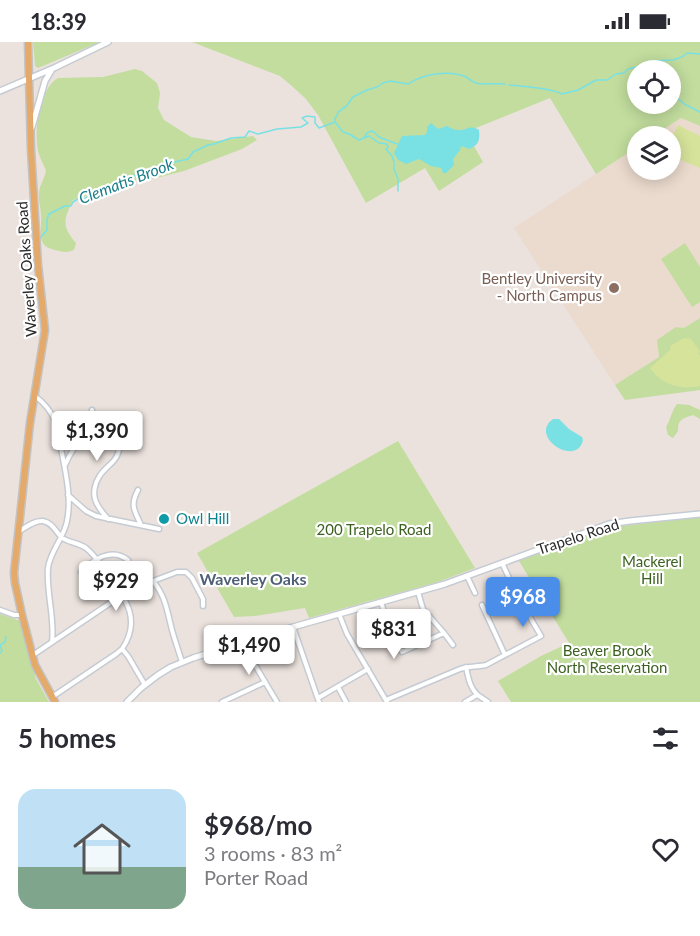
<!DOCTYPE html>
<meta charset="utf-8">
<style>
:root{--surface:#fff;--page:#f2f2f3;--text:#2b2b33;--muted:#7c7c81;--accent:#4b8eea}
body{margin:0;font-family:Lato,sans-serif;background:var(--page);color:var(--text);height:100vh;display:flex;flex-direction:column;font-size:22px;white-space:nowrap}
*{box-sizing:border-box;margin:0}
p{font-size:20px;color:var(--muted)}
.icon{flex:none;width:33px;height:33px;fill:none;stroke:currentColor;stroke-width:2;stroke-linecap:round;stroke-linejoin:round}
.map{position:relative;height:660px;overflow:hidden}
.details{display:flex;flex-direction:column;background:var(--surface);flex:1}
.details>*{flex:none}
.buttons{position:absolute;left:627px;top:18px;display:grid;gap:12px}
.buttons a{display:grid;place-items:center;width:54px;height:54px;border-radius:50%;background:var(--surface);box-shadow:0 3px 15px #0003;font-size:30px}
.price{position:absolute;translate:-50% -51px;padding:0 14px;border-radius:6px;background:#fff;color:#222;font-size:20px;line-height:39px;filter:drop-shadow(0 2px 3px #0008)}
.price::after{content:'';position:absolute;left:50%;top:36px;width:18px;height:14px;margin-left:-9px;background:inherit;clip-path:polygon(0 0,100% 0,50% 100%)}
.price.selected{background:var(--accent);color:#fff}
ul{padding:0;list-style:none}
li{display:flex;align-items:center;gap:18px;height:150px;padding:0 18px}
li span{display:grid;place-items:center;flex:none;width:168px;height:120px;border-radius:18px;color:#555}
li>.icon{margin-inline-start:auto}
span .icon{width:72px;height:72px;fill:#fffc;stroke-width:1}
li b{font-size:26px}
h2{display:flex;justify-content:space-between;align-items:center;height:72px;padding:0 18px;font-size:26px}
.status{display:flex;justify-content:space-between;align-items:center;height:42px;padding:0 30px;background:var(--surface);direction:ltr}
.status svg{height:16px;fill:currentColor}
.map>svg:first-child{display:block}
.education{fill:#ebdbce}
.green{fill:#c2dd9e;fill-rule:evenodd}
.pitch{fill:#d6e39b}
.water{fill:#79e1e4}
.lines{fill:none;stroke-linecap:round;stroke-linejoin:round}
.stream{stroke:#79e1e4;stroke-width:1.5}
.street-casing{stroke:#c5cbd3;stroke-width:7}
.secondary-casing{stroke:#c5cbd3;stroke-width:8}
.primary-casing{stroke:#c3c3c3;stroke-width:9}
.street{stroke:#fff;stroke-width:4}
.secondary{stroke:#fff;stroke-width:5}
.primary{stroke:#e5aa69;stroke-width:6}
.education-dot{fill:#8d6e63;stroke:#fff;stroke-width:2}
.culture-dot{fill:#0f9aa8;stroke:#fff;stroke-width:2}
.labels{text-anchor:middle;stroke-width:4.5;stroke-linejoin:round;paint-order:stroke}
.street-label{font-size:15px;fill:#2a2a2a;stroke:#fff}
.education-label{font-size:15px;fill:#785e54;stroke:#fff;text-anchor:end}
.culture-label{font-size:15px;fill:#0d838f;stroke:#fff;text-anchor:start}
.park-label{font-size:15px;fill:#3d6120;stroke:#fff}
.water-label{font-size:16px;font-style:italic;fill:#197d8a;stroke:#fff}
.neighbourhood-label{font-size:16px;font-weight:bold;fill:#4e5f77;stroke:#fff}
</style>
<div class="status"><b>18:39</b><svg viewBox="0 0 49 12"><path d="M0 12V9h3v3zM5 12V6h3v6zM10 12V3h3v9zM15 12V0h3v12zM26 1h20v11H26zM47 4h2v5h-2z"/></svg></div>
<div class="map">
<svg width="700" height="660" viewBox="0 0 700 660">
<rect width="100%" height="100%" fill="#ebe2dd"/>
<!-- education -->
<path class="education" d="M681 76 700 84V276L684 286 676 285 659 315 615 343 514 186 637 105 638 128H670V94H653Z"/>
<!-- green -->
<path class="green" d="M33 0H100L38 26 35 24Z
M192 0H700V84L681 76 653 94H638L637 105 596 132 550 56 466 90 483 120 439 149 425 126 366 161 318 73 306 57 293 45 280 34ZM638 28H670V62H638Z
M135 27 142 29 157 41 160 51 158 66 164 78 191 95 216 99 253 94 257 98 242 107 184 129 148 138H136L127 142 115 149 97 150 73 158C64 177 61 184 76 201L74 208C67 211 62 210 55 208 35 204 42 190 41 174 41 166 38 158 39 150 40 142 45 136 46 128 42 120 37 110 37 101 35 83 41 45 58 36L103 35Z
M685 201 700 225V260L692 265 661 217Z
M700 276V348L625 358 615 343 659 315 657 298 676 285 684 286Z
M677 362 689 363 700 368V377L693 373C683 377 678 376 678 389L673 396 668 393 666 385C671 377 671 370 677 362Z
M398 399 475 526 438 540 309 576 305 566 255 574 234 575 197 511Z
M700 475V660H511L498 639 541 614 569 601 519 519 594 491 614 485Z
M0 572 20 579 36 637 49 660H0Z"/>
<!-- pitch -->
<path class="pitch" d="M678 83 700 94V126L671 114V97Z
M684 296 691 297 700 309 699 312 700 314V344C680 348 662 343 650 326L671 307 670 304Z"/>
<!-- water -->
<path class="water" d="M431 81 438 87 447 84C465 95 467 80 479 88 480 98 479 103 469 107L462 104 461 105 460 108 453 117 454 123 446 131H443L441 126 431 124 419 117 406 122 398 118 394 111 402 94 425 93 427 90V85Z
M553 377H559L569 387 582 395 583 398C577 426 528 395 553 377Z"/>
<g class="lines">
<!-- stream -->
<path class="stream" d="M509 43C522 44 552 46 562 52L578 48 596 38H607L616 32 624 31 628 27 642 24 651 19 673 18 682 15 687 11 700 12
M670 51 686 63 700 70
M335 80 343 90 349 92 359 98 369 94 379 101 387 102 388 105 386 107 392 114 394 120V127L398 137V149
M364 96 367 91 371 89 374 90 379 95 397 102
M40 196 47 188V177L49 172 65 164H71L73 160 78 157 85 156 107 148 113 143H121L125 139 136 133 142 134 148 129 155 130 161 129 170 121 188 117 193 110 208 103 214 102 231 96 245 95 249 89 258 92 277 87 301 85 308 81 302 76 307 74 315 75V81L319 86 335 80V76L337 74 338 70 340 69 344 65 345 66 353 55 367 48 377 45 383 41 390 39 408 42C423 32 448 28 464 34 468 35 471 40 476 41 485 43 495 41 505 42
M0 611 2 609 0 603 5 600 6 595"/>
<!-- street casing -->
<g class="street-casing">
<path id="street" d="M35 354C43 360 51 369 55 379 59 387 60 396 61 406 65 429 72 455 67 479 64 496 50 509 48 526 46 551 55 575 52 600
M92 368 95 388
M65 423C72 407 91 374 113 392 116 395 118 399 119 404 120 419 105 424 99 435 95 441 93 450 95 457 97 465 103 471 108 477
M138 448C130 463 134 468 141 483
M68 453 86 469 96 474 159 487
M18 490C25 486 34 478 43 479 54 481 56 492 64 497 71 501 79 501 86 506 96 514 102 525 110 535 127 559 141 579 122 607L128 614 145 643
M81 530C94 517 111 505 128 518
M467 534 475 551
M153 539C166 555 167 569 172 588 175 599 179 610 182 620
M418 550 423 567 444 591 453 603
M381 560 388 583 402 610 444 591
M482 563 505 613
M0 568 14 573H22
M339 572 347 592 387 660
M293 585 319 660
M243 600 246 608 277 660
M33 613 122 553 153 539 177 530H186L192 536 203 557V564
M466 625C468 635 470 647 479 654 482 656 485 658 488 660
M338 645 346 660
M52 655 116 612 122 607
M318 656 368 627
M386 658 460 627C468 624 477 625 486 623L541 594 517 553 502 521
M222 660 265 640
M465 660 477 653"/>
</g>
<!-- secondary casing -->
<g class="secondary-casing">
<path id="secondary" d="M0 49 54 26 108 0
M32 85 45 39 51 29
M127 660 141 646 158 633 171 625 193 616 293 585 445 542 609 482 630 479 700 472"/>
</g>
<!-- primary casing -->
<g class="primary-casing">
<path id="primary" d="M28 0 31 108 38 223 45 288 30 381 14 531 15 541 22 573 35 623 55 660"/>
</g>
<!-- street -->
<use href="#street" class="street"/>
<!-- secondary -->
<use href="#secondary" class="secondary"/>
<!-- primary -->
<use href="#primary" class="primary"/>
</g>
<!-- markers -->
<circle class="education-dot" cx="614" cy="246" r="6"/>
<circle class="culture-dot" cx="164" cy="477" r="6"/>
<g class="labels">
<!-- street labels -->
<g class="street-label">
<text transform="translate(27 227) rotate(-94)" y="5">Waverley Oaks Road</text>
<text transform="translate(578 495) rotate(-18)" y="5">Trapelo Road</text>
</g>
<!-- education labels -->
<g class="education-label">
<text x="602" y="242">Bentley University<tspan x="602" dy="17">- North Campus</tspan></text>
</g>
<!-- culture labels -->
<g class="culture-label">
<text x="176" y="482">Owl Hill</text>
</g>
<!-- park labels -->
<g class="park-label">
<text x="374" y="493">200 Trapelo Road</text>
<text x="652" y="525">Mackerel<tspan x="652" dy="17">Hill</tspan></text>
<text x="607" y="614">Beaver Brook<tspan x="607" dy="17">North Reservation</tspan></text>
</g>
<!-- water labels -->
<g class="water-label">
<text transform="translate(126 139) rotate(-21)" y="6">Clematis Brook</text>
</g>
<!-- neighbourhood labels -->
<g class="neighbourhood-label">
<text x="253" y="543">Waverley Oaks</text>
</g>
</g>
</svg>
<div class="buttons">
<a><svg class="icon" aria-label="locate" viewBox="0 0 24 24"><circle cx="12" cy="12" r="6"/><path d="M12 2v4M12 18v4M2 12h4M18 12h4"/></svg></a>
<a><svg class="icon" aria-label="layers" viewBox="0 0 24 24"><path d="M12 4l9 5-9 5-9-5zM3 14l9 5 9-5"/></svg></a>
</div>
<b class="price" style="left:97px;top:420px">$1,390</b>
<b class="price" style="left:116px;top:570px">$929</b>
<b class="price selected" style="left:523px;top:586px">$968</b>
<b class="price" style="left:394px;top:618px">$831</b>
<b class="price" style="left:249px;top:634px">$1,490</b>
</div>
<section class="details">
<h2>5 homes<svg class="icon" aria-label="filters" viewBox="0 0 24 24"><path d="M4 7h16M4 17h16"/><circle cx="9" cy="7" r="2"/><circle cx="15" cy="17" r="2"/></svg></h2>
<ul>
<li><span style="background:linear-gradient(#bfe0f5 65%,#7fa58c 0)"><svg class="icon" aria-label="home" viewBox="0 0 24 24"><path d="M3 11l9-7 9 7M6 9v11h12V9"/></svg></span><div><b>$968/mo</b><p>3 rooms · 83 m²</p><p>Porter Road</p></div><svg class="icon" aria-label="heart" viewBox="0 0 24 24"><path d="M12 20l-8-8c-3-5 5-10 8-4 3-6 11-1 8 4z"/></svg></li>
</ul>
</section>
